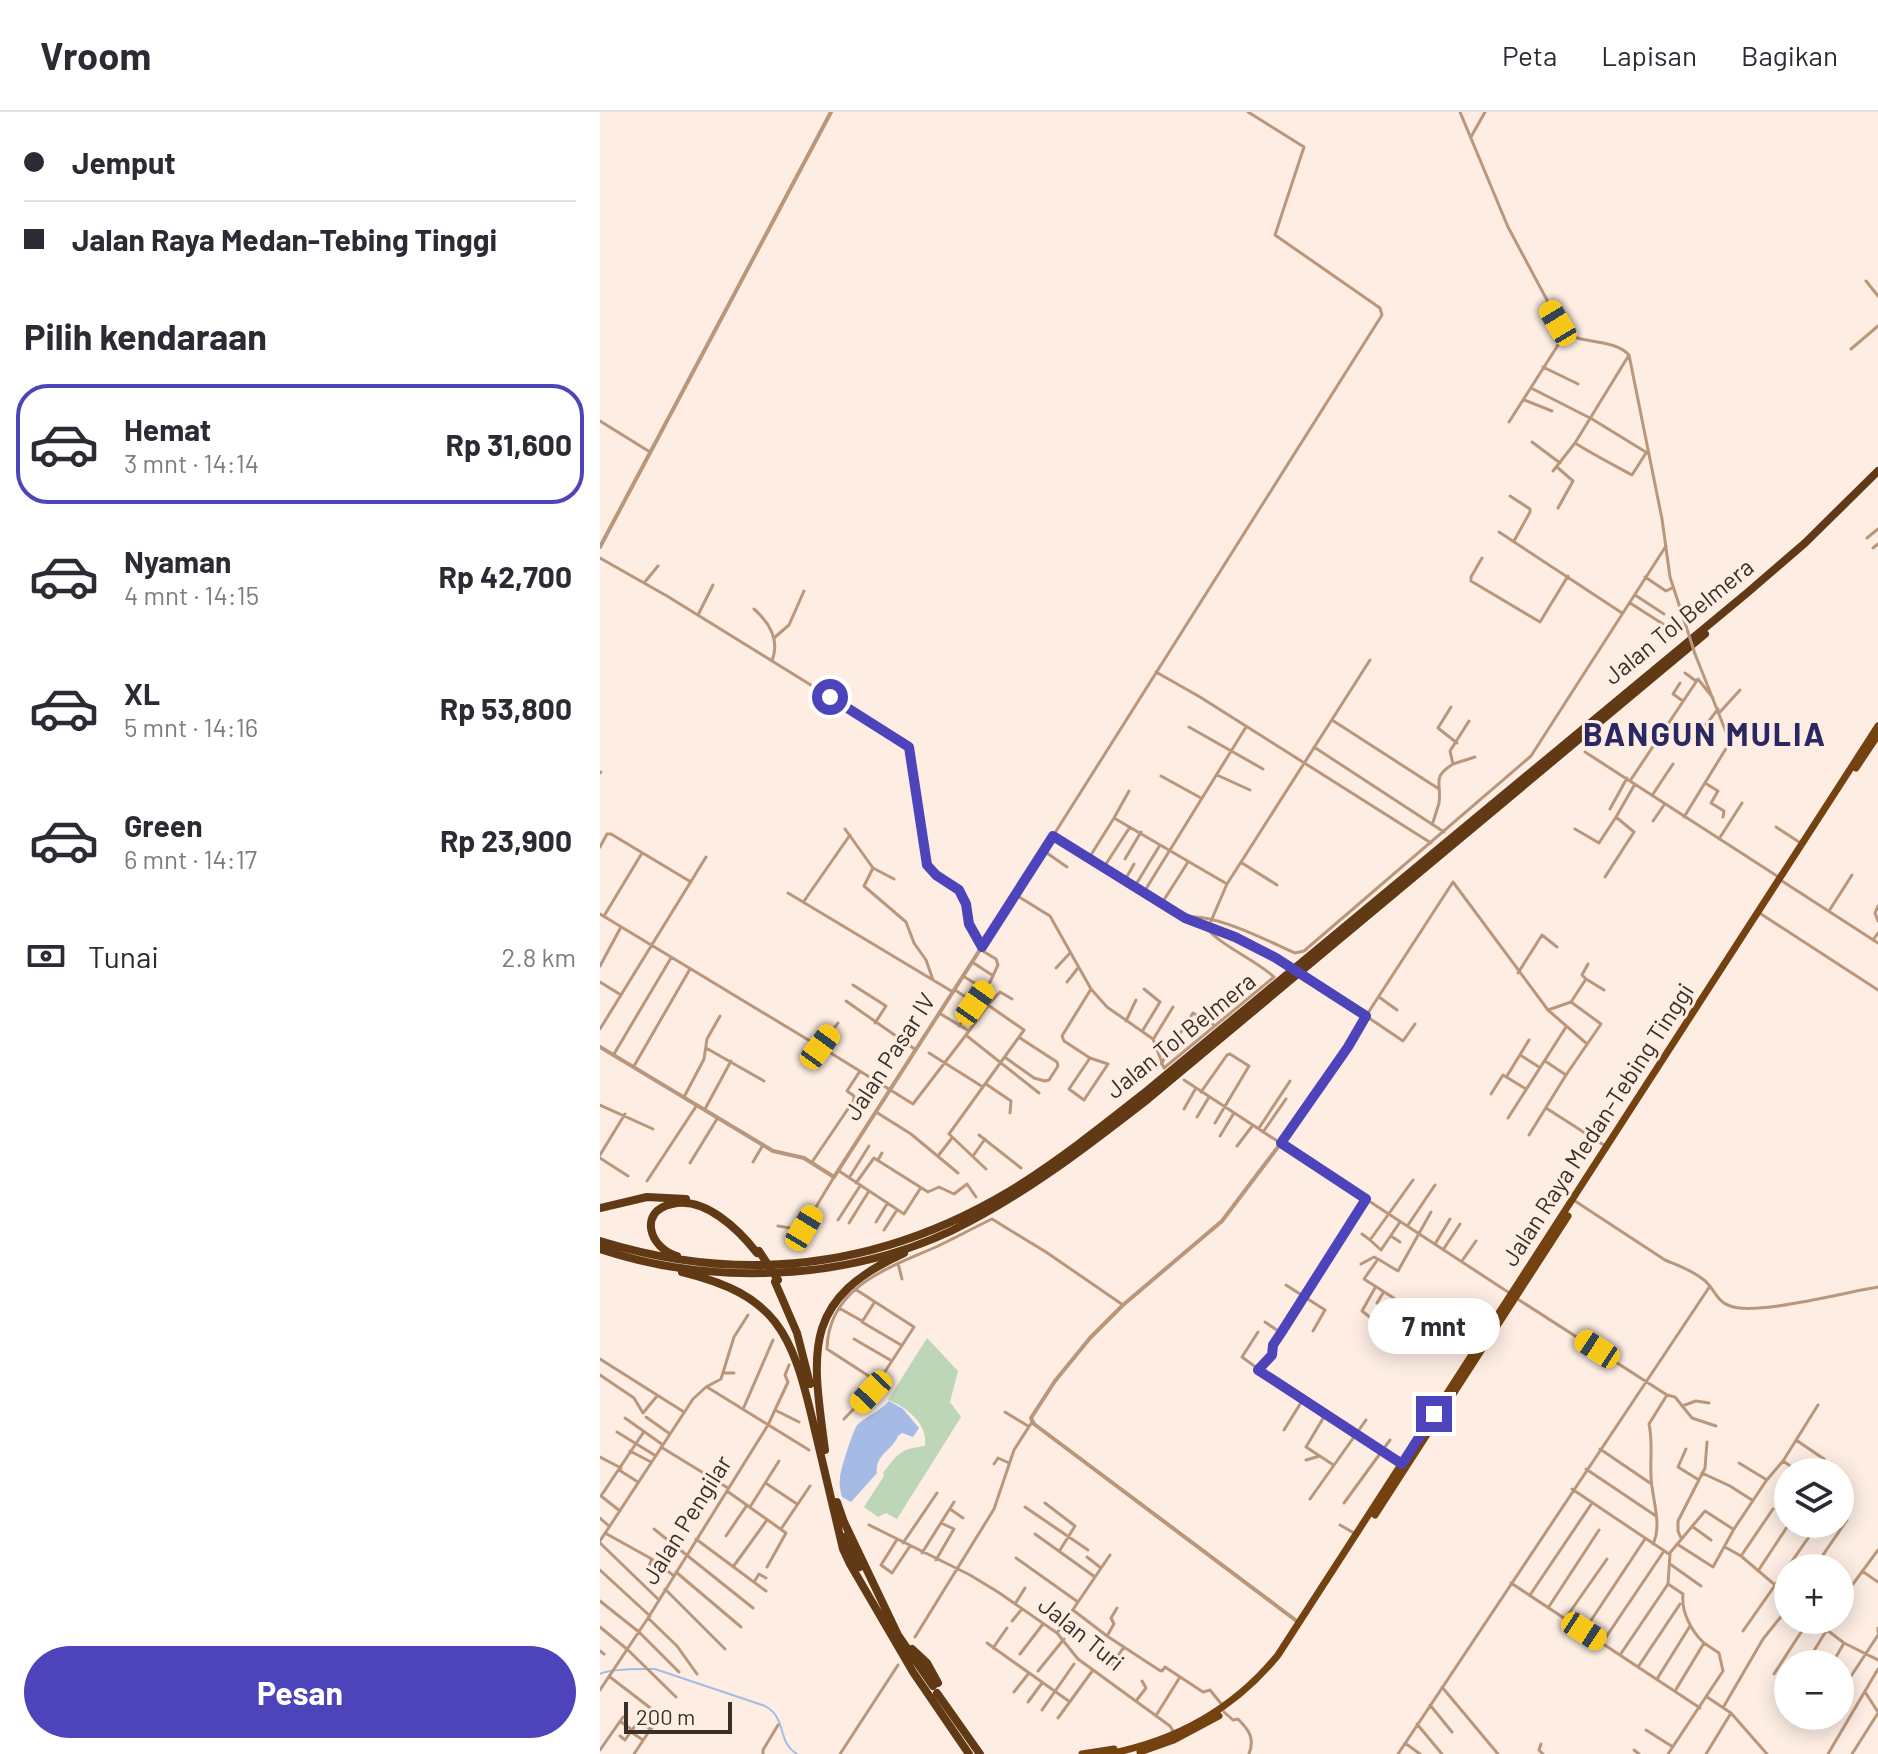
<!DOCTYPE html>
<html lang="id">
<meta charset="utf-8">
<style>
body{margin:0;font-family:Barlow,sans-serif;background:#f7f7f7;color:#2b2b33;height:100vh;display:flex;flex-direction:column;font-size:30px;white-space:nowrap}
*{box-sizing:border-box;margin:0}
p{font-size:26px;color:#7c7c81}
.icon{flex:none;width:44px;height:44px;fill:none;stroke:currentColor;stroke-width:2;stroke-linecap:round;stroke-linejoin:round}
.map{position:relative;flex:1;overflow:hidden}
.panel{display:flex;flex-direction:column;background:#fff;width:600px}
.panel>*{flex:none}
.top-card{display:grid;align-content:center;height:176px;padding:0 24px;background:#fff}
.controls{position:absolute;left:1174px;top:1346px;display:grid;gap:16px}
.controls a{display:grid;place-items:center;width:80px;height:80px;border-radius:50%;background:#fff;box-shadow:0 4px 20px #0003;font-size:40px}
.scale{position:absolute;left:24px;bottom:20px;width:108px;box-sizing:border-box;padding-left:8px;border:4px solid #392f29;border-top:0;font-size:22px;line-height:28px;white-space:nowrap;color:#392f29;-webkit-text-stroke:6px #fdede3;paint-order:stroke}
.end{position:absolute;width:36px;height:36px;margin:-18px;border:10px solid #4d44bb;background:#fff;box-shadow:0 0 0 4px #fff}
.from{border-radius:50%}
.bubble{position:absolute;height:56px;border-radius:28px;background:#fff;box-shadow:0 4px 20px #0003;font-size:26px;font-weight:700;line-height:56px;text-align:center}
.car{position:absolute;width:24px;height:48px;margin:-24px -12px;border-radius:10px;box-shadow:0 0 6px 2px #0007;background:linear-gradient(#f5c518 24%,#345 0 40%,#f5c518 0 76%,#345 0 86%,#f5c518 0)}
.top-card b{display:flex;align-items:center;gap:28px;height:76px;font-size:30px}
.top-card b+b{border-top:2px solid #e1e1e2}
.top-card i{width:20px;height:20px;background:#2b2b33}
ul{padding:0;list-style:none}
li{display:flex;align-items:center;gap:24px;height:120px;margin:0 16px 12px;padding:0 8px;border:4px solid transparent;border-radius:32px}
li div{flex:1}
li b{display:block;font-size:30px}
li em{font-style:normal;font-weight:700}
li.selected{border-color:#4d44bb}
li>.icon{width:72px;height:72px;stroke-width:1.5}
h2{padding:0 24px;font-size:36px;line-height:96px}
.pay{display:flex;align-items:center;gap:20px;height:88px;padding:0 24px;font-size:30px}
.pay p{margin-inline-start:auto}
.primary-button{display:flex;gap:16px;margin-top:auto;padding:16px 24px}
.primary-button a{flex:1;height:92px;border-radius:48px;background:#4d44bb;color:#fff;font-size:32px;font-weight:700;line-height:92px;text-align:center}
header{display:flex;align-items:center;gap:48px;box-sizing:border-box;height:112px;padding:0 40px;background:#fff;border-bottom:2px solid #e1e1e2}
header strong{font-size:38px}
nav{display:flex;gap:44px;margin-inline-start:auto;font-size:28px}
main{display:flex;flex:1;min-height:0}
.map>svg:first-child{display:block}
</style>
<header>
<strong>Vroom</strong>
<nav><a>Peta</a><a>Lapisan</a><a>Bagikan</a></nav>
</header>
<main>
<section class="panel">
<div class="top-card">
<b><i class="from"></i>Jemput</b>
<b><i></i>Jalan Raya Medan-Tebing Tinggi</b>
</div>
<h2>Pilih kendaraan</h2>
<ul>
<li class="selected"><svg class="icon" aria-label="car" viewBox="0 0 24 24"><path d="M5 17H2v-5l4-1 3-4h7l3 4 3 1v5h-3M9 17h6M6 11h13"/><circle cx="7" cy="17" r="2"/><circle cx="17" cy="17" r="2"/></svg><div><b>Hemat</b><p>3 mnt · 14:14</p></div><em>Rp 31,600</em></li>
<li><svg class="icon" aria-label="car" viewBox="0 0 24 24"><path d="M5 17H2v-5l4-1 3-4h7l3 4 3 1v5h-3M9 17h6M6 11h13"/><circle cx="7" cy="17" r="2"/><circle cx="17" cy="17" r="2"/></svg><div><b>Nyaman</b><p>4 mnt · 14:15</p></div><em>Rp 42,700</em></li>
<li><svg class="icon" aria-label="car" viewBox="0 0 24 24"><path d="M5 17H2v-5l4-1 3-4h7l3 4 3 1v5h-3M9 17h6M6 11h13"/><circle cx="7" cy="17" r="2"/><circle cx="17" cy="17" r="2"/></svg><div><b>XL</b><p>5 mnt · 14:16</p></div><em>Rp 53,800</em></li>
<li><svg class="icon" aria-label="car" viewBox="0 0 24 24"><path d="M5 17H2v-5l4-1 3-4h7l3 4 3 1v5h-3M9 17h6M6 11h13"/><circle cx="7" cy="17" r="2"/><circle cx="17" cy="17" r="2"/></svg><div><b>Green</b><p>6 mnt · 14:17</p></div><em>Rp 23,900</em></li>
</ul>
<div class="pay"><svg class="icon" aria-label="cash" viewBox="0 0 24 24"><path d="M3 7h18v10H3z"/><circle cx="12" cy="12" r="2"/></svg>Tunai<p>2.8 km</p></div>
<div class="primary-button"><a>Pesan</a></div>
</section>
<div class="map">
<svg width="1278" height="1642" viewBox="0 0 1278 1642">
<rect width="100%" height="100%" fill="#fdede3"/>
<!-- green -->
<path fill="#bcd6b7" d="M327 1226 358 1259 350 1290 361 1305 297 1407 286 1401 278 1405 264 1395 284 1364 283 1361C299 1340 301 1337 325 1334 328 1312 308 1296 288 1288Z"/>
<!-- water -->
<path fill="#a5bbe5" d="M289 1289 303 1297 319 1316 313 1325 302 1321 298 1324C292 1339 275 1342 277 1361L251 1390 242 1385C240 1378 239 1372 240 1365 241 1357 253 1317 258 1312 269 1303 280 1299 289 1289Z"/>
<g fill="none" stroke-linecap="round" stroke-linejoin="round">
<!-- stream -->
<path stroke="#a5bbe5" stroke-width="2" d="M0 1562C10 1556 42 1557 55 1557L165 1594C188 1607 176 1629 197 1642"/>
<!-- minor -->
<path stroke="#b9977c" stroke-width="3" d="M860 0 908 115 964 220C983 233 1013 226 1029 243L1062 407 1070 465 1086 514
M871 25 885 0
M1266 169 1278 184
M1251 237 1278 214
M943 255 978 272
M931 276 992 307 1049 342
M924 288 952 299
M0 309 50 340
M909 310 965 222
M932 330 960 351
M975 331 1029 243
M957 355 973 369 958 396
M953 359 975 331C994 343 1012 352 1032 363L1046 341
M910 384 930 397V400L914 429
M899 420 1022 501
M1267 426 1278 417
M1273 436 1278 432
M0 446 67 484 306 632 312 649 324 745 333 759 359 778 366 792 369 812 382 834
M882 446 871 465V469L940 510 968 464
M1045 465 1066 479 1072 476
M44 471 58 454
M1035 483 1064 502
M1030 491 1063 512
M154 497C170 511 180 528 172 549
M98 503 113 473
M174 526 189 513 204 479
M556 560 600 585 831 731
M1085 561 1096 569
M1080 571 1073 582 1083 589
M851 595 838 616 857 631
M1120 600 1140 578
M732 608 839 677
M589 615 663 657
M1099 622 1118 597
M714 635 844 720
M985 640 1177 764
M853 652 875 645
M0 661 1 660
M617 663 650 678
M561 664 601 686
M1030 669 1098 567 1113 586
M1105 671 1118 679 1111 691 1124 699 1123 705
M1053 682 1073 652
M1010 697 1027 666
M1084 705 1130 630 1095 542
M514 706 529 679
M1053 709 1064 693
M833 710C835 704 837 698 839 691 842 670 831 666 853 652L850 639 869 609
M1176 715 1199 730
M245 717 273 756 294 767
M975 717 999 731 1016 705
M453 724 782 203 780 196 675 123 704 35 648 0
M1119 727 1142 691
M0 735 7 722H11L91 770
M444 739 467 755
M489 746 514 706 627 772
M525 747 541 720
M642 751 677 773
M504 755 530 715
M273 756 264 774 306 810 314 831 326 848 333 868
M1005 765 1034 720 1016 705 1035 672
M525 768 534 752
M1182 769 1278 831
M535 774 560 733
M544 780 646 615
M188 781 353 880
M416 783 450 804 491 877 462 924 464 929 490 946 469 977 484 988 508 952 490 946
M204 789 250 723
M562 791 588 750
M1278 794 1275 801 1278 809
M1229 799 1252 763
M0 802 220 935 238 911
M1161 802 1278 878
M4 804 42 741
M585 806C611 799 670 830 695 841L704 839 931 644 1066 434
M611 809 627 772 770 548
M1273 828 1278 821
M372 850 392 863
M0 854 21 815
M456 856 470 841
M918 861 942 823 957 835
M363 864 384 877
M986 867 1004 878
M0 870 21 883
M467 870 478 856
M253 873 286 894 275 911
M491 877 507 895 553 927 564 956 674 865C656 848 619 833 606 815
M355 878 375 891
M779 885 797 898
M246 889 316 938
M971 890 986 867 982 863 988 852
M388 893 400 880 412 887
M948 898 971 890 1001 912 966 963
M339 901 369 919 388 893 424 918 349 1022 386 1057
M526 909 536 888
M815 912 803 929 766 904 853 770 948 898 987 932
M359 914 390 870 398 853 396 847 381 838
M0 917 106 745
M543 918 560 890 544 877
M367 924 439 981
M554 926 573 895
M221 935 313 992 369 919
M106 936 164 969
M329 941 383 975
M14 942 71 846
M920 943 939 955
M406 946 434 966 445 969 449 968 458 954 457 950 420 926
M561 952 593 901 614 913
M34 954 90 857
M907 964 929 928
M584 968 911 1182
M386 972 411 989 410 1001
M601 980 627 943 630 942 649 954 615 1011
M891 982 903 963 926 977
M84 985 104 947 107 927 120 904
M0 993 53 1017
M946 996 1007 1035
M105 997 131 949
M584 997 596 976
M276 1000 311 1022 358 1061
M597 1005 609 985
M908 1006 966 915
M659 1016 690 969
M663 1020 686 987
M379 1023 421 1056
M929 1023 966 963 945 949
M620 1024 634 1001
M637 1034 653 1013
M0 1043 25 1002
M338 1044 352 1026
M373 1044 385 1027
M0 1046 28 1064
M278 1048 282 1041
M153 1050 163 1033
M212 1050 254 988V984L247 979 260 959
M90 1051 117 1007
M239 1059 304 1102 320 1077
M249 1066 269 1034
M47 1069 97 993
M256 1071 274 1046 328 1080 339 1075 354 1082 367 1072 376 1085
M975 1089 1065 1148C1079 1154 1092 1158 1104 1168 1114 1176 1117 1190 1130 1194 1156 1204 1246 1180 1278 1175
M238 1108 260 1074
M276 1110 287 1092
M800 1110 781 1138 770 1128 813 1068
M249 1111 269 1079
M808 1113 835 1073
M178 1114 202 1118 234 1065
M284 1118 297 1098
M762 1122 770 1128
M791 1124 800 1130
M835 1132 850 1107
M843 1138 860 1112
M862 1149 876 1129
M298 1151 302 1167
M761 1152 774 1145 778 1147
M686 1173 725 1198 713 1219
M916 1186 1067 1283 1049 1312C1053 1330 1050 1345 1051 1363 1051 1385 1063 1411 1053 1432
M274 1191 262 1210 301 1233
M777 1191 783 1181
M803 1192 764 1167 778 1147 798 1159 831 1100
M239 1196 262 1209
M789 1198 794 1187
M771 1206 762 1199 775 1176
M665 1210 681 1221
M658 1220 642 1245 702 1289 802 1352
M254 1227 292 1249
M0 1247 84 1300
M658 1258 672 1243 673 1233 681 1221 766 1087
M123 1261H134
M0 1263 34 1286 43 1301 57 1284
M278 1270 227 1237C228 1175 288 1156 336 1135 355 1126 373 1116 392 1107L446 1140 523 1193
M107 1275 209 1338
M271 1280 278 1285
M1067 1283 1075 1285 1092 1306 1116 1314
M1082 1294 1096 1289 1109 1291
M144 1295 173 1228
M175 1298 199 1310
M405 1300 428 1314
M725 1303 706 1335 732 1352
M46 1305 70 1322
M25 1306 63 1333
M244 1307 275 1275 314 1215 255 1177
M684 1318 702 1289
M17 1320 56 1344
M1196 1328 1224 1347
M61 1335 128 1376
M1000 1337 1050 1371
M1086 1337 1078 1355 1099 1368
M30 1339 51 1350
M0 1345 21 1356
M706 1348 720 1344
M1183 1349 1199 1360
M1139 1351 1167 1368
M394 1352 398 1346 409 1351
M986 1357 1056 1404
M19 1358 38 1370
M1102 1361 1130 1374 1152 1388
M167 1372 197 1392
M972 1377 1069 1442 1105 1399 1133 1417
M127 1379 186 1421 167 1455
M710 1387 766 1308
M1240 1387 1246 1391
M445 1391 475 1414 460 1438
M744 1391 790 1328
M150 1395 179 1349
M425 1395 488 1438
M350 1397 363 1406
M20 1399 1 1384 43 1321
M0 1406 9 1414
M269 1413 370 1463 398 1480 457 1521 478 1547 570 1614 573 1619
M740 1413 754 1421
M1093 1415 1111 1428
M54 1417 153 1496
M181 1417 210 1374
M5 1421 50 1446 73 1463
M435 1422 495 1465
M126 1424 147 1393
M1081 1426 1078 1419V1409L1105 1356 1107 1330
M96 1427 166 1479
M0 1429 93 1287 106 1275 121 1267 134 1225 148 1203
M296 1429 281 1453 292 1461 310 1434
M0 1431 59 1488
M303 1431 337 1381
M1077 1432 1113 1455 1134 1417 1166 1369 1183 1349 1218 1293
M1125 1435 1141 1444 1188 1484
M322 1441 354 1390
M1141 1444 1173 1397
M487 1445 501 1456
M416 1446 478 1490
M336 1448 354 1417 341 1411
M1070 1452 1101 1474
M133 1455 167 1408
M1214 1456 1247 1408
M0 1458 50 1504
M47 1458 52 1447
M1158 1459 1189 1412
M1262 1459 1278 1470
M76 1460 141 1515
M154 1470 159 1462 166 1466
M911 1471 1100 1596
M1068 1472 1083 1482C1081 1499 1091 1519 1104 1531L1075 1579
M65 1477 125 1537
M930 1483 992 1391
M0 1489 39 1520 79 1560
M415 1492 425 1476
M948 1496 999 1418
M1240 1496 1242 1487 1278 1438
M473 1498 507 1524 559 1558 562 1559 565 1555 603 1580 610 1578 623 1594
M48 1506 77 1534 97 1562
M965 1507 1007 1447
M1214 1508 1244 1531 1278 1548
M412 1509 422 1497
M0 1515 28 1538 76 1585
M1223 1516 1230 1508
M1278 1516V1520
M984 1519 1045 1427
M1143 1519 1218 1412
M457 1521 510 1443
M507 1524 514 1512 511 1506 517 1496
M315 1525 394 1397 414 1338 432 1310
M387 1531 470 1590
M1002 1531 1064 1439
M393 1536 407 1516
M0 1539 4 1542
M420 1542 443 1512
M1020 1543 1068 1472 1070 1442
M512 1552 524 1535
M1206 1552 1226 1519
M1232 1552 1244 1531
M1038 1555 1080 1492
M438 1559 464 1527
M1174 1562 1209 1508
M10 1565 53 1598 58 1608 50 1618
M1057 1567 1090 1514
M842 1575 898 1642
M0 1578 48 1506 168 1313 188 1270 185 1263 189 1253
M414 1580 429 1561
M1265 1580 1278 1600
M1240 1581 1278 1523
M1107 1585 1131 1601 1167 1642
M536 1589 546 1576 542 1569
M428 1590 442 1571
M830 1593 852 1620
M1124 1594 1163 1527 1188 1496
M442 1598 474 1552
M624 1600 633 1608 638 1607C649 1618 655 1626 649 1642
M557 1602 580 1565
M458 1606 493 1558
M20 1609 32 1618 39 1609 43 1608
M817 1612 842 1642
M1219 1614 1225 1604
M1046 1618 1073 1635
M31 1620 43 1628
M20 1624 25 1628 32 1618
M805 1631 820 1642
M941 1632 939 1638 943 1642
M0 1638 23 1605
M1034 1638 1039 1642
M34 1642 50 1618 43 1608 53 1598
M163 1642V1638L178 1613
M240 1642 298 1553
M798 1642 1110 1174
M1068 1642 1123 1559 1119 1541 1104 1531
M1106 1642 1131 1601
M1228 1642 1278 1557
M1252 1642 1278 1601"/>
<!-- tertiary -->
<path stroke="#b9977c" stroke-width="4" d="M0 435 231 0
M0 935 173 1039 204 1046 234 1065 453 724 585 806 655 834 681 849
M698 1510 434 1312 431 1306 455 1269 490 1226 523 1193 622 1109 681 1031 758 919 766 904 712 868"/>
<!-- trunk -->
<path stroke="#734210" stroke-width="7" d="M1256 656 1278 623
M775 1403 968 1104
M540 1640 574 1628 619 1604
M482 1642 514 1637
M508 1642C576 1629 634 1597 678 1543L1278 614"/>
<!-- motorway -->
<path stroke="#613a15" stroke-width="8" d="M0 1096 47 1085 86 1087
M0 1129C143 1173 281 1156 410 1079 457 1050 500 1016 543 982L1147 481 1205 431 1278 359
M0 1137C111 1174 244 1169 351 1119 423 1084 485 1036 548 987L1105 522
M77 1144C49 1136 38 1099 72 1092 105 1084 139 1118 157 1141
M82 1160C177 1183 192 1221 213 1310 223 1352 233 1395 243 1437L250 1452 313 1560 369 1642
M175 1170 197 1221 210 1272
M225 1338C212 1239 201 1188 304 1141
M237 1390 244 1410 298 1523 333 1574
M244 1425 260 1455
M312 1537 327 1551 338 1571
M337 1581 380 1642"/>
<!-- minor-bridge -->
<path stroke="#b9977c" stroke-width="3" d="M1086 514 1095 542"/>
<!-- tertiary-bridge -->
<path stroke="#b9977c" stroke-width="4" d="M681 849 712 868"/>
<!-- motorway-bridge -->
<path stroke="#613a15" stroke-width="8" d="M159 1139 178 1168"/>
</g>
<g fill="none" stroke-linecap="round" stroke-linejoin="round">
<!-- route -->
<path stroke="#4d44bb" stroke-width="10" d="M230 585 309 635 327 753 336 763 359 778 366 792 369 812 382 835 453 724 585 806 635 825 676 846 766 904 748 935 681 1031 766 1087 681 1221 673 1233 672 1243 658 1258 802 1352 834 1302"/>
</g>
<g text-anchor="middle" stroke-width="6" stroke-linejoin="round" paint-order="stroke">
<!-- street labels -->
<g font-size="24" fill="#392f29" stroke="#fdede3">
<text transform="translate(1079 510) rotate(-39)" y="8">Jalan Tol Belmera</text>
<text transform="translate(581 924) rotate(-39)" y="8">Jalan Tol Belmera</text>
<text transform="translate(290 945) rotate(-57)" y="8">Jalan Pasar IV</text>
<text transform="translate(998 1013) rotate(-57)" y="8">Jalan Raya Medan-Tebing Tinggi</text>
<text transform="translate(87 1408) rotate(-58)" y="8">Jalan Pengilar</text>
<text transform="translate(481 1522) rotate(39)" y="8">Jalan Turi</text>
</g>
<!-- district labels -->
<g font-size="32" font-weight="bold" letter-spacing="2" fill="#2a2862" stroke="#fdede3">
<text x="1105" y="634">BANGUN MULIA</text>
</g>
</g>
</svg>
<div class="controls">
<a><svg class="icon" aria-label="layers" viewBox="0 0 24 24"><path d="M12 4l9 5-9 5-9-5zM3 14l9 5 9-5"/></svg></a>
<a>+</a>
<a>−</a>
</div>
<div class="scale">200 m</div>
<i class="end from" style="left:230px;top:585px"></i>
<i class="end" style="left:834px;top:1302px"></i>
<div class="bubble" style="left:768px;top:1186px;width:132px">7 mnt</div>
<i class="car" style="left:958px;top:211px;rotate:329deg"></i>
<i class="car" style="left:375px;top:891px;rotate:35deg"></i>
<i class="car" style="left:220px;top:935px;rotate:36deg"></i>
<i class="car" style="left:204px;top:1116px;rotate:31deg"></i>
<i class="car" style="left:997px;top:1237px;rotate:303deg"></i>
<i class="car" style="left:271px;top:1280px;rotate:223deg"></i>
<i class="car" style="left:984px;top:1519px;rotate:123deg"></i>
</div>
</main>
